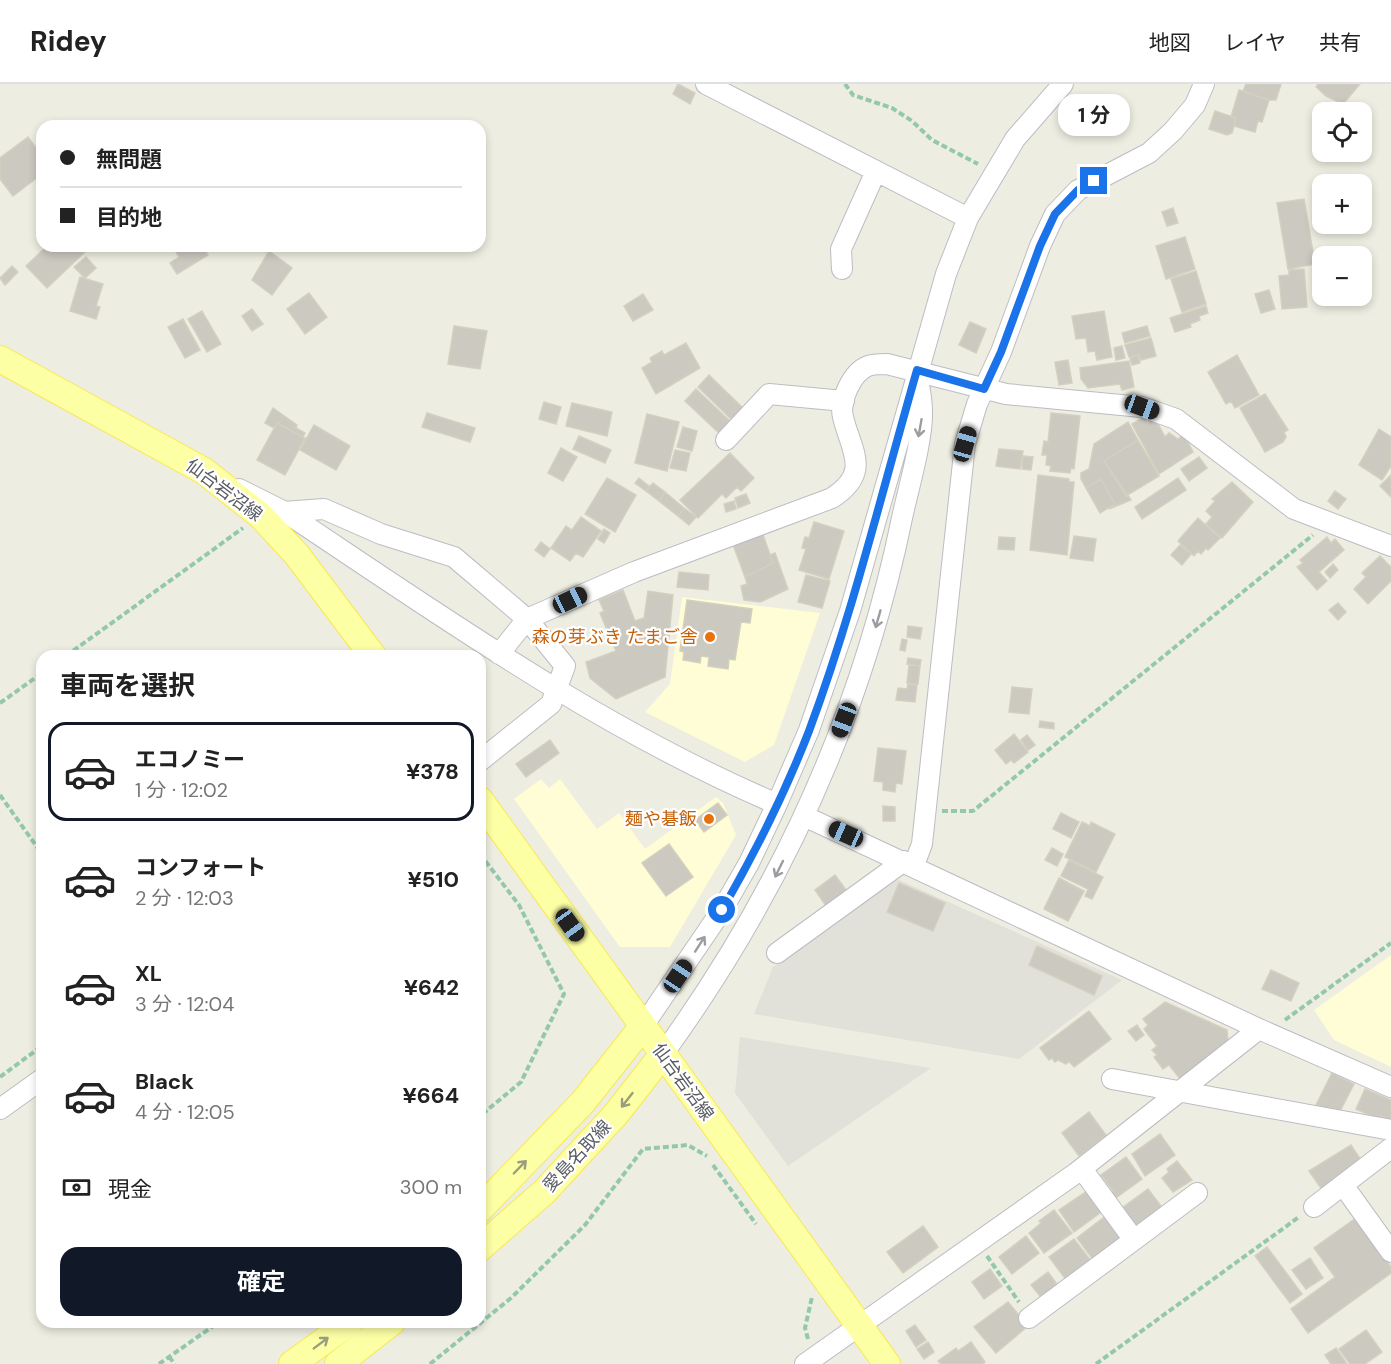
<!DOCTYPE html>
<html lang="ja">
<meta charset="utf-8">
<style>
body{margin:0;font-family:"DM Sans","Noto Sans JP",sans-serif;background:#f6f6f6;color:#222;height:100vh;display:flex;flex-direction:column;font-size:22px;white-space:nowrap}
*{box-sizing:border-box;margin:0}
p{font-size:20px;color:#767676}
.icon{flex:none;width:33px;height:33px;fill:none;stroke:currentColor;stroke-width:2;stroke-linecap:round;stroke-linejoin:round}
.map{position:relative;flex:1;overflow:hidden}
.sheet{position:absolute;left:36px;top:566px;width:450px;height:678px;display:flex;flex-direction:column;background:#fff;border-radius:18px;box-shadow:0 3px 9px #0003}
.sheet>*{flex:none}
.banner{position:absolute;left:36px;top:36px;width:450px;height:132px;border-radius:18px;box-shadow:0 3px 9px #0003;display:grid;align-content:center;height:132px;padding:0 24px;background:#fff}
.tools{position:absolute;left:1312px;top:18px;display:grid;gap:12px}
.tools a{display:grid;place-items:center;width:60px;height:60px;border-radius:12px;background:#fff;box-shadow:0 3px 9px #0003;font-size:30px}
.end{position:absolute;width:27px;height:27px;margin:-14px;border:8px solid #1a73e8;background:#fff;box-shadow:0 0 0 3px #fff}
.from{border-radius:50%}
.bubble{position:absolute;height:42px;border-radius:18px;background:#fff;box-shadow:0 3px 9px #0003;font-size:20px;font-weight:700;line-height:42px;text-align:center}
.car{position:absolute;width:18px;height:36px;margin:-18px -9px;border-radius:8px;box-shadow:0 0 4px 2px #0007;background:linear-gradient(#222 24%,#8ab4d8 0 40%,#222 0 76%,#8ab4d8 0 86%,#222 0)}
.banner b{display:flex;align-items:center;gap:21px;height:57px;font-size:22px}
.banner b+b{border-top:2px solid #e0e0e0}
.banner i{width:15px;height:15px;background:#222}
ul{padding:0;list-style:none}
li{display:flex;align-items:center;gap:18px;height:99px;margin:0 12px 9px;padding:0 12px;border:3px solid transparent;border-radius:18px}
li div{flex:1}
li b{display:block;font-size:22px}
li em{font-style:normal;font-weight:700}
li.selected{border-color:#111827}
li>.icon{width:54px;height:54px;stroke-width:1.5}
h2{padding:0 24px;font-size:27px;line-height:72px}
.pay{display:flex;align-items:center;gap:15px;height:66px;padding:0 24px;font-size:22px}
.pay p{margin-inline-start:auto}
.button{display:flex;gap:12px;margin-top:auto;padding:12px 24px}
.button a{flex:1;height:69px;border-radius:18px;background:#111827;color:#fff;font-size:24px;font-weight:700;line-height:69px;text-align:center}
header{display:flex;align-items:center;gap:36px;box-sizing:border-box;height:84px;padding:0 30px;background:#fff;border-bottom:2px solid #e0e0e0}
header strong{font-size:28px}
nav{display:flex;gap:33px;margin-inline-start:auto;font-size:21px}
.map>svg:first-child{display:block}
</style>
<header>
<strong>Ridey</strong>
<nav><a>地図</a><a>レイヤ</a><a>共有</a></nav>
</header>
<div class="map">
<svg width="1391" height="1280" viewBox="0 0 1391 1280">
<rect width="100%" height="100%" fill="#eeede1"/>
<!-- commercial -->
<path fill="#fffdd5" d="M682 513 820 529 774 661 745 678 645 628 670 600Z
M541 695 549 704 560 695 597 745 619 729 645 765 716 713 723 719 736 751 670 863H620L514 715Z
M1391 871V983L1334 956 1314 926Z"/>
<!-- industrial -->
<path fill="#e1e0d9" d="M897 795 1122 896 1019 975 754 930 773 883Z
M740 953 931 984 788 1082 735 1009Z"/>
<!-- building -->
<path fill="#cbc9c0" stroke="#d3d0bf" stroke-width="1.5" d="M678 0 695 9 690 20 673 10Z
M1246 0H1281L1276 16H1269L1243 7Z
M1318 0H1360L1343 20 1326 12 1316 3Z
M1239 6 1269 16 1262 38 1258 37 1255 48 1234 42 1236 34 1231 33Z
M1215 27 1236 34 1232 49 1227 51 1209 45Z
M28 53 42 72V80L37 84 42 90 13 112 0 95V74Z
M1304 115 1315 180 1288 185 1277 119Z
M1173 124 1178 139 1167 142 1162 128Z
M1185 153 1195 185 1166 195 1156 162Z
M47 162H83L87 166 47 204 26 182Z
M182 162H202L208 171 177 190 170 179 179 173 175 166Z
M269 167 292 184 272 211 252 196Z
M86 173 96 184 85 194 74 183Z
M12 182 18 188 5 201 0 194Z
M1304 185 1307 223 1282 225 1279 192 1289 191V186Z
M1196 187 1206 220 1182 228 1171 195Z
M80 193 103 200 96 222 100 223 96 235 70 227Z
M1269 206 1275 225 1261 229 1255 210Z
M309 209 327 233 305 250 287 225Z
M643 210 653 226 633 237 624 222Z
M1206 222 1208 229 1199 232 1200 236 1190 240 1191 243 1175 248 1170 234Z
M252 225 263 240 252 247 242 232Z
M202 227 221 260 207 268 188 235Z
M1104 227 1112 273 1097 276 1095 267 1088 268 1086 254 1076 255 1072 232Z
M183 235 200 266 185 274 168 243Z
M970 238 986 245 976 269 959 261Z
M454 242 487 247 480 285 448 280Z
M1147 242 1150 252 1125 259 1122 249Z
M1151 254 1156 272 1141 276 1139 271 1129 273 1125 261Z
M686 259 700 284 656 310 642 284 652 278 650 274 662 267 664 271Z
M1122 262 1125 274 1116 276 1114 264Z
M1138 271 1140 279 1132 281 1130 274Z
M1237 271 1259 311 1235 324 1231 317 1226 320 1208 288Z
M1068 276 1072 299 1059 301 1055 278Z
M1129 277 1134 303 1122 306 1120 300 1088 304 1081 295 1080 284Z
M709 291 745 326 734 338 698 303Z
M696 305 732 339 721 351 685 317Z
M1265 310 1288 346 1284 348 1286 353 1283 358 1265 368 1240 324Z
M544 318 561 323 556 340 539 335Z
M572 319 612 328 607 352 566 342Z
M273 324 297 341 296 344 305 349 303 353 277 339 274 344 265 339Z
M427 329 475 344 470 358 422 343Z
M1051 329 1080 332 1074 385 1071 384 1070 389 1050 387 1051 382 1046 381 1047 371H1042L1044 357 1048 358Z
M647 330 679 338 667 387 635 379Z
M1144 333 1147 339 1155 334 1165 353 1169 349 1178 355 1182 352 1186 354 1193 368 1159 390 1132 340Z
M1128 338 1138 356 1104 377 1131 416 1109 425 1115 420 1101 395 1086 404 1081 395V389L1089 385 1094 360Z
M277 339 305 354 285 391 257 376Z
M314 341 350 362 336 386 300 366Z
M683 343 697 347 692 367 677 363Z
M1379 345 1391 353V382L1382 396 1359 381Z
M579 352 611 366 605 379 573 365Z
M1138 356 1159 392 1126 412 1104 377Z
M561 364 577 373 563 397 548 389Z
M999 365 1023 367 1020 385 996 382Z
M675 366 690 369 686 387 670 384Z
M730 369 754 394 741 407 737 403 726 414 722 410 698 434 680 416Z
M1023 372 1033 373 1031 386 1022 385Z
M1199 373 1207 384 1189 397 1181 385Z
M1038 391 1069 395V398H1074L1067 471 1030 466Z
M1391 391V413L1380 402Z
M607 394 636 411 615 448 585 430Z
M639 394 650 403 646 407 635 399Z
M1178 394 1186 406 1142 435 1135 423Z
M1101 395 1115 420 1100 429 1086 404Z
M1232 398 1253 418 1222 454 1206 440 1212 433 1206 427 1215 417 1212 415Z
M653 399 665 408 659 417 646 407Z
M1335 407 1346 415 1338 425 1328 417Z
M665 408 684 424 678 432 659 417Z
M746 410 750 419 738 424 735 414Z
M734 417 736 425 726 428 724 420Z
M684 424 696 433 689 441 678 432Z
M581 433 601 447 583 473 576 469 570 477 551 464 566 442 572 446Z
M1198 434 1220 454 1208 466 1206 464 1201 470 1198 467 1194 472 1178 457Z
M814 438 844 447 829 495 799 486 806 465 802 464 805 453 809 454Z
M604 445 610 449 604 459 598 455Z
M762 448 773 479 745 493 732 458Z
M1074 452 1096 455 1093 477 1070 474Z
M999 453 1015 454 1014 466 998 465Z
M1327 453 1331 459 1335 455 1344 466 1319 488 1327 497 1317 506 1297 483 1303 479 1300 476Z
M541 458 550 465 544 473 535 466Z
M1180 461 1191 470 1182 481 1171 471Z
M775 469 788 505 760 518 744 516 741 502 747 500 745 493 773 479 770 471Z
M1380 472 1391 483V497L1368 520 1354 505 1366 493 1362 489Z
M1333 480 1338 486 1330 494 1325 488Z
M679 488 709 491 708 506 677 503Z
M806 491 830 497 822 524 798 518Z
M623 506 635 537 644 534 648 507 673 511 665 593 616 615 590 594 586 578 616 567 600 529 604 527 599 516Z
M687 516 752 525 750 539 741 538 735 576 729 575 728 585 708 582 709 573 701 572 700 579 683 576 684 568 680 567Z
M1338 519 1346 528 1338 536 1329 526Z
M908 542 922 544 920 555 907 553Z
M902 555 907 556 905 567 900 566Z
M908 574 921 576 920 582 907 580Z
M909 581 920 582 918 600 907 599Z
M908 600 917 601 915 618 896 616 898 604 907 605Z
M1012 603 1032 605 1029 630 1009 628Z
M1040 637 1054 639V645L1039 643Z
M1014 650 1028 668 1014 679 1011 676 1006 680 995 666Z
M1027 651 1035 661 1028 666 1021 656Z
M550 656 559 669 526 693 516 680Z
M878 664 906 667 902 700 896 699 895 708 883 706V698L874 697Z
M718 719 727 731 704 748 695 736Z
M883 722 895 723V737H883Z
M1061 729 1079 738 1071 754 1053 745Z
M1082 738 1090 742 1091 738 1115 750 1096 788 1065 773Z
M669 760 693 793 666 812 642 779Z
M1052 764 1063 770 1057 782 1045 776Z
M1069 776 1103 793 1092 815 1085 812 1088 805 1061 792Z
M835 791 849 810 828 825 815 806Z
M1059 794 1084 807 1068 837 1044 825Z
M899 799 945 819 933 847 887 828Z
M1037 862 1102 892 1094 911 1029 881Z
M1271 886 1299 899 1291 917 1262 905Z
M1165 918 1227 946 1228 958 1181 996 1169 981 1163 985 1154 973 1157 971 1152 966 1157 962 1144 945 1148 941 1143 935Z
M1089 927 1111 955 1074 983 1069 977 1066 980 1058 976 1055 978 1052 974 1049 976 1040 964Z
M1137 941 1144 951 1136 957 1128 947Z
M1332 989 1354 1000 1339 1029 1316 1021Z
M1365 1005 1391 1016V1037L1381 1032 1379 1035 1356 1025Z
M1089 1028 1106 1051 1079 1072 1062 1049Z
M1160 1050 1175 1071 1145 1092 1132 1070Z
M1351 1061 1363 1079 1323 1107 1309 1087Z
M1126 1073 1142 1095 1113 1116 1109 1110 1113 1107 1101 1091Z
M1177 1077 1192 1096 1173 1108 1162 1094 1169 1088 1167 1085Z
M1090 1105 1104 1126 1074 1148 1059 1126Z
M1148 1105 1164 1126 1138 1145 1122 1124Z
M1054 1126 1072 1149 1044 1169 1029 1149 1041 1139 1039 1137Z
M1107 1131 1123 1152 1119 1155 1121 1157 1094 1177 1077 1154Z
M1356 1134 1391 1183V1189L1308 1249 1291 1225 1335 1193 1314 1164Z
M923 1142 938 1163 903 1189 887 1168Z
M1026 1152 1039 1169 1012 1190 999 1173Z
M1074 1155 1092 1178 1067 1197 1049 1173Z
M1267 1163 1302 1210 1290 1219 1255 1172Z
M1310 1174 1323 1194 1306 1205 1292 1186Z
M990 1185 1002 1202 984 1215 972 1198Z
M1048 1188 1059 1203 1043 1216 1031 1201Z
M1008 1218 1028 1242 996 1269 974 1243Z
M915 1241 926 1256 916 1263 906 1247Z
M1366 1246 1382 1268 1365 1280H1350L1339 1265Z
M928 1258 934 1268 924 1275 917 1265Z
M971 1258 985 1278 982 1280H941L938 1277 956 1264 958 1267Z
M1336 1264 1347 1280H1331L1325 1271Z"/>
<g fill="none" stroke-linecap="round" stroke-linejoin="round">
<defs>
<path id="minor" d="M706 0 968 134
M842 185 841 165 876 87
M726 356 769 310 844 317
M239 405 285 428C444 534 601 645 777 720
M283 428 324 425 381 450 454 473 527 535 565 582 551 620 480 677
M499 570 527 535 634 488 832 414C872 388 851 367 843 333 839 317 852 288 868 282 873 280 881 280 887 280L1006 310 1142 323 1176 335 1294 425 1391 462
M804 732 1259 945 1391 1003
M914 781 922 760 965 360 977 320 1001 268 1040 162 1055 130 1078 106 1149 69 1173 47 1195 21 1204 0
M777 869 904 777
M643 942 722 826 749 779 777 720 809 646 850 527 946 190 968 134 1015 55 1063 0
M663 970C780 809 862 629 902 434 908 406 923 355 922 327 922 317 920 306 918 296
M1112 995 1391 1046
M0 1025 42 995
M1082 1085 1134 1156 1197 1109
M1343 1101 1391 1168
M1314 1123 1391 1064
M1029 1234 1134 1156
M805 1280 1076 1089 1259 945"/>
<path id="major" d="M0 275 204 387 261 432 297 471 373 572
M480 716 887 1280
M480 1125 583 1018 643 942
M480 1164 544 1108 616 1030 663 970
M292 1280 350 1238
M338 1280 392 1238"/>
</defs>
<!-- minor casing -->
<use href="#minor" stroke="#bcbdc4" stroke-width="22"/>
<!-- major casing -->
<use href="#major" stroke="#f9e94f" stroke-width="28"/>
<!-- path -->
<path stroke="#94c8ad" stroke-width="4" stroke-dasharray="6 3" stroke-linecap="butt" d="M845 0 853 11 892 24 912 37 932 56 978 80
M66 572 243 444
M0 619 42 589
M0 711 42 770
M942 727H973L1313 451
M480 770 519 821 564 910 521 998 480 1032
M1285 936 1391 859
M0 993 42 962
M713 1081 756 1140
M987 1172 1019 1218
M808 1255 805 1244 812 1213
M169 1273 175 1280
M159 1280 219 1238
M430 1280 511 1214 585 1141 643 1065 688 1061 707 1072
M1096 1280 1299 1133"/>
<!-- minor -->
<use href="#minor" stroke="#fff" stroke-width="20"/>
<!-- major -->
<use href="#major" stroke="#fdffa5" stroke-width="26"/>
</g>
<!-- one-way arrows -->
<defs><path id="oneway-shaft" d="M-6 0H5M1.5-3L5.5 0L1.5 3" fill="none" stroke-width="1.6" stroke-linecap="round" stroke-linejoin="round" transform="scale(1.5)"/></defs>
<g stroke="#9c9da1">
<use href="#oneway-shaft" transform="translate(920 344) rotate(100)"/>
<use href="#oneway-shaft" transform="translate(878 535) rotate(106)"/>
<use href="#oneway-shaft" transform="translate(779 785) rotate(116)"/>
<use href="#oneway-shaft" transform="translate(700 860) rotate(-57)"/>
</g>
<g stroke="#9b9d7d">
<use href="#oneway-shaft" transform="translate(627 1016) rotate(128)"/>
<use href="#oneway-shaft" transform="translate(520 1083) rotate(-46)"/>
<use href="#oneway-shaft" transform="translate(321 1259) rotate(-37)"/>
</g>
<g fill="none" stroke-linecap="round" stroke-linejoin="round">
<!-- route -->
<path stroke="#1a73e8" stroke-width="8" d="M722 826C755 769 785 709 809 647 853 529 882 407 917 286L984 305 1001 268 1040 162 1055 130 1078 106 1094 97"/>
</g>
<!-- markers -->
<g fill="#e8710a" stroke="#fff" stroke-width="2">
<circle cx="710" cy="553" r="6"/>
<circle cx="709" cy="735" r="6"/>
</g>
<g text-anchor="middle" stroke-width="4.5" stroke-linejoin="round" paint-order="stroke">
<!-- street labels -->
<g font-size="18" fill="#5a5c63" stroke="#fff">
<text transform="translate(224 406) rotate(37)" y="6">仙台岩沼線</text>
<text transform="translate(683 998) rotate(54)" y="6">仙台岩沼線</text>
<text transform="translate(577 1072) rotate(-47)" y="6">愛島名取線</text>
</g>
<!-- food labels -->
<g font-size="18" fill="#c56008" stroke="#fff" text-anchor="end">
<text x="698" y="559">森の芽ぶき たまご舎</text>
<text x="697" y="741">麺や碁飯</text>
</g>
</g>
</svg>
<div class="tools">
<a><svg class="icon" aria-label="locate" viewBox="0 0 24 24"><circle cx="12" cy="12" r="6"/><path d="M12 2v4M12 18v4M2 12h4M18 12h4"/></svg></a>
<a>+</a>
<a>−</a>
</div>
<i class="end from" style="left:722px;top:826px"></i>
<i class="end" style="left:1094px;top:97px"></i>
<div class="bubble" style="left:1058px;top:10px;width:72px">1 分</div>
<i class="car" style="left:1142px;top:323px;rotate:110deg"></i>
<i class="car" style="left:965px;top:360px;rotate:16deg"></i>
<i class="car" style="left:570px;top:516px;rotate:65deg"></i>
<i class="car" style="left:844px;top:636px;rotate:201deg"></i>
<i class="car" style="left:846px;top:750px;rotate:294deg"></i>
<i class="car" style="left:570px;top:841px;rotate:144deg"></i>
<i class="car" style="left:678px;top:892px;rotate:34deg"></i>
<div class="banner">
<b><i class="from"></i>無問題</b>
<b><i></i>目的地</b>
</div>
<section class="sheet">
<h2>車両を選択</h2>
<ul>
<li class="selected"><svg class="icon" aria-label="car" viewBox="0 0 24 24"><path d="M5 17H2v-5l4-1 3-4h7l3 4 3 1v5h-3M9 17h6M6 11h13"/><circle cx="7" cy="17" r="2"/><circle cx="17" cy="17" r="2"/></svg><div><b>エコノミー</b><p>1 分 · 12:02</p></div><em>¥378</em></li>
<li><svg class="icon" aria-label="car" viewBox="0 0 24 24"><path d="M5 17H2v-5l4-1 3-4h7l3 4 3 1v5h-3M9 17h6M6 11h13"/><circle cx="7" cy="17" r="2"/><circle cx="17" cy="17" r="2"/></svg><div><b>コンフォート</b><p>2 分 · 12:03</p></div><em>¥510</em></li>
<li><svg class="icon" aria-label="car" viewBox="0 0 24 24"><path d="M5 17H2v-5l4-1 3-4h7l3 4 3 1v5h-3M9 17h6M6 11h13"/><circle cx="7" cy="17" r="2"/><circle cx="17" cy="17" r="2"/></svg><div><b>XL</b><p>3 分 · 12:04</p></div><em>¥642</em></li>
<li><svg class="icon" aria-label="car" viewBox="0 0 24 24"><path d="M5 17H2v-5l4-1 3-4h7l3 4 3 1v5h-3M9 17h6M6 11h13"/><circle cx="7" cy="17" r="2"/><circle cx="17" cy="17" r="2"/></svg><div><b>Black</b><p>4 分 · 12:05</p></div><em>¥664</em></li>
</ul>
<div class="pay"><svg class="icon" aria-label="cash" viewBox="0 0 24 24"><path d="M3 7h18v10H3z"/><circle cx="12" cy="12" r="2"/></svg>現金<p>300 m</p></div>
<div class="button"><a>確定</a></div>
</section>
</div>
